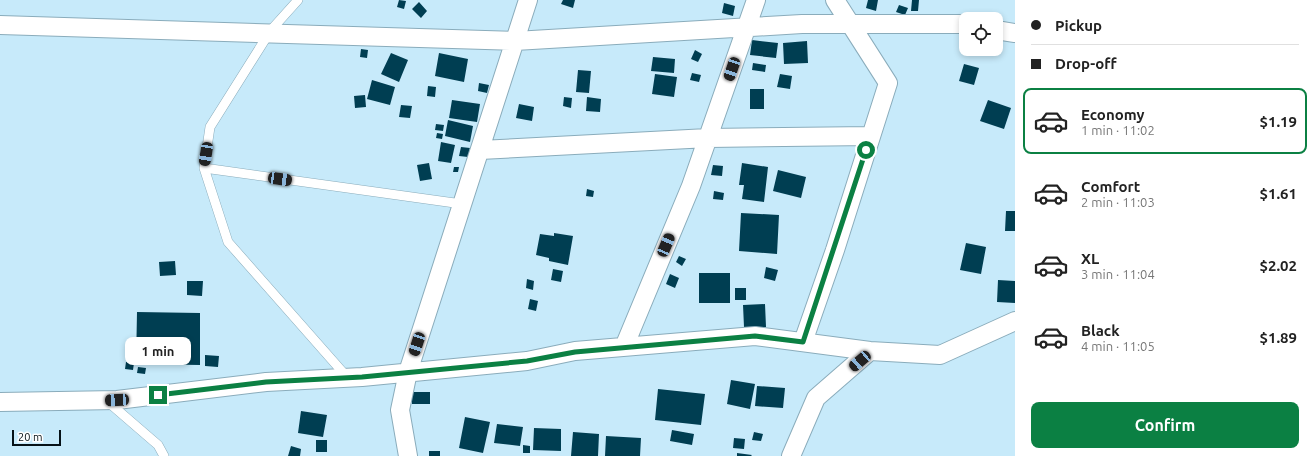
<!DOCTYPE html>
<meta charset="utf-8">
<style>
body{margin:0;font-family:Ubuntu,sans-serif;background:#f6f6f6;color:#222;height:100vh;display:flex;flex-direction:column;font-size:15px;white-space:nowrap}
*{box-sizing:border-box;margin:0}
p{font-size:13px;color:#767676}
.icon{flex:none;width:22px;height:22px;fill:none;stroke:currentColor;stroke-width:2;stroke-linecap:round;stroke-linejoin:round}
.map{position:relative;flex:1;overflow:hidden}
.side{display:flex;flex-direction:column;background:#fff;width:300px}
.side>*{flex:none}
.top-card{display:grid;align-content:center;height:88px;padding:0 16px;background:#fff}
.fabs{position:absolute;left:959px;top:12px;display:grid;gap:8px}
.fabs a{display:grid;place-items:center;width:44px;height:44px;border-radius:8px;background:#fff;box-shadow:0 2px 6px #0003;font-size:20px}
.scale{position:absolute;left:12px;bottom:10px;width:49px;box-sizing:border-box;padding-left:4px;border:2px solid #061217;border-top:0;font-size:11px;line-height:14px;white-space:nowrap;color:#061217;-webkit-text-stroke:3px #fff;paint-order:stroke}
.end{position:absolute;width:18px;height:18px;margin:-9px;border:5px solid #0b8043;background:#fff;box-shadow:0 0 0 2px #fff}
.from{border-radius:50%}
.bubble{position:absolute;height:28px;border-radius:8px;background:#fff;box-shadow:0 2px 6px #0003;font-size:13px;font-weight:700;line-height:28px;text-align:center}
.car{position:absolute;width:12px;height:24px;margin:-12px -6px;border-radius:5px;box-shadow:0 0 3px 1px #0007;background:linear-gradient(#222 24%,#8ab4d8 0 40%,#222 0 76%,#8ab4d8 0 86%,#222 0)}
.top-card b{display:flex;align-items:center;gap:14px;height:38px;font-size:15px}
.top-card b+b{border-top:1px solid #e0e0e0}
.top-card i{width:10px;height:10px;background:#222}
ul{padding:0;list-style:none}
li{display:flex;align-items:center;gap:12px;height:66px;margin:0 8px 6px;padding:0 8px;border:2px solid transparent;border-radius:8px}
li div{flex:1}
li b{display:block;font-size:15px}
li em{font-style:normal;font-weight:700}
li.selected{border-color:#0b8043}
li>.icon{width:36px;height:36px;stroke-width:1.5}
.action{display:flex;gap:8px;margin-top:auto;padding:8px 16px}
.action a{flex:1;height:46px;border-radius:8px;background:#0b8043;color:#fff;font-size:16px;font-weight:700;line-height:46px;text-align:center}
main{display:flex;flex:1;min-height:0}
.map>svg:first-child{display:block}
</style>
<main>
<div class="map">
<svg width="1015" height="456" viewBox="0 0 1015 456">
<rect width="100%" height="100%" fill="#c7eafa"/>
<!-- building -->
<path fill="#003e52" d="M399 0 406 1 404 9 397 7Z
M563 0H575L573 8 561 4Z
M868 0H878L876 11 866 8Z
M912 0H919L918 11H911Z
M419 2 427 11 421 18 412 9Z
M724 3 735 6 733 16 722 13Z
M899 5 908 8 905 15 896 12Z
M752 40 778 43 776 58 750 55Z
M807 41 808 63 784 64 783 43Z
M361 49 368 50 367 58 360 57Z
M695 50 702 54 698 62 691 59Z
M391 53 408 60 399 82 381 74Z
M439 53 468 59 464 82 435 76Z
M653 57 675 59 674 73 651 71Z
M753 63 766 65 765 72 752 70Z
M964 64 979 68 974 85 959 81Z
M578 70 591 71 589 93 576 92Z
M692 73 701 75 699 82 690 80Z
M655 74 677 77 674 97 652 94Z
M780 74 792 76 790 89 777 87Z
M372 80 395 87 390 105 367 99Z
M479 83 489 85 487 93 478 91Z
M428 86 436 87 435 97 427 96Z
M750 89H764V109H750Z
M365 95 366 107 355 108 354 96Z
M564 97 572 98 571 108 563 106Z
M587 97 601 99 600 112 586 111Z
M452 100 480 104 477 122 449 118Z
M988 100 1011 108 1004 129 980 121Z
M519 104 534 107 532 121 516 118Z
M401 105 412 106 410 118 399 117Z
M448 120 473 126 470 142 445 136Z
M436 124 444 125 443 131 435 130Z
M437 133 443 134 442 139 436 138Z
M441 142 455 145 451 163 438 161Z
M461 147 470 148 468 157 459 156Z
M429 163 432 179 420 181 417 165Z
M742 163 768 167 764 202 742 199 744 185H739Z
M713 165 723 166 722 176 711 175Z
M454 167H459L458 172H453Z
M778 170 806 177 801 198 773 191Z
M587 189 594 191 593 197 586 196Z
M714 191 724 193 723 200 713 199Z
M1006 211H1015V231H1005Z
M741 213 779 215 777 254 739 251Z
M554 233 573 236 568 265 549 261V258L536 255 540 234 554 236Z
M966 243 986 247 981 274 960 270Z
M679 256 686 259 682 266 676 262Z
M175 261 176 275 160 276 159 262Z
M766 267 778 270 775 281 764 278Z
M553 269 563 271 561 282 551 280Z
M699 273H730V303H699Z
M670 274 679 278 675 288 666 284Z
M527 279 534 281 533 290 526 288Z
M998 280 1015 281V303L997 302Z
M187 281H203L202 296 187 295Z
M735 288H746V300H735Z
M530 299 538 301 536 311 528 309Z
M765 304 766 327H744L743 305Z
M137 312 200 313V365L136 364Z
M205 355 219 356 218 367 205 366Z
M126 362 134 363 133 370 125 369Z
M138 367 146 368 145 374 137 373Z
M731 380 755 384 750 409 727 404Z
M757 386 785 388 783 408 755 406Z
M658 389 705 394 701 425 655 420Z
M412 392H430V404H412Z
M301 411 327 415 323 437 298 433Z
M465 417 490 422 483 453 459 448Z
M497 424 523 427 520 446 494 443Z
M534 428 561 429V451L533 450Z
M672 430 694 434 692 445 670 441Z
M573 432 599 434 598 456H571Z
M754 432 763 434 761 441 752 440Z
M606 436 641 438 640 456H605Z
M734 438 745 439 744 449 733 448Z
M316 440H327V452H316Z
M523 445 530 446V453H523Z
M291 446 301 449 300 456H288Z
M429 451H440V456H429Z
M737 453 752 455 751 456H737Z"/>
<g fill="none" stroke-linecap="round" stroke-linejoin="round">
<defs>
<path id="service" d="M298 0 271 30 210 127 204 168 228 242 347 377
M204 168 462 204
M107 401 158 445 164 456"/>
<path id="minor" d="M0 25 515 41 802 24H966
M996 30 1015 33
M480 150 708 138 871 136
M803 342 835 250 888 83 835 0
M624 347 691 186 756 0
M0 402 117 400 266 382 362 377 527 361 575 351 755 336 870 351 940 355 1015 321
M408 456 400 410 408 372 528 0
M791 456 816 398 870 351"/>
</defs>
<!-- service casing -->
<use href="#service" stroke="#8aacbb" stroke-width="10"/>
<!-- minor casing -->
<use href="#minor" stroke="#8aacbb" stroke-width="20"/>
<!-- service -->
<use href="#service" stroke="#fff" stroke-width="9"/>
<!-- minor -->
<use href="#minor" stroke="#fff" stroke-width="18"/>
</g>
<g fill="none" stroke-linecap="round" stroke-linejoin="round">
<!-- route -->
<path stroke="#0b8043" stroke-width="5" d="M158 395 266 382 362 377 527 361 575 352 755 336 803 342 866 150"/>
</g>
</svg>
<div class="fabs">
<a><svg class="icon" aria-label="locate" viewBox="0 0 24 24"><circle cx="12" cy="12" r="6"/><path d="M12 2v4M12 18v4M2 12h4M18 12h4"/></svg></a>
</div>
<div class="scale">20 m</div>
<i class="end from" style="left:866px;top:150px"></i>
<i class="end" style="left:158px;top:395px"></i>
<div class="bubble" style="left:125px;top:337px;width:66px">1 min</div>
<i class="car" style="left:732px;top:69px;rotate:199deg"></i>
<i class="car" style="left:206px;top:154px;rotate:189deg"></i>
<i class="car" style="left:280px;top:179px;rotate:98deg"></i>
<i class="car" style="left:666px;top:245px;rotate:23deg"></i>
<i class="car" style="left:417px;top:344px;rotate:198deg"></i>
<i class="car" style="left:860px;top:361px;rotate:229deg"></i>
<i class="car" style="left:117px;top:400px;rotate:267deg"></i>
</div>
<section class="side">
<div class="top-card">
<b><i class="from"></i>Pickup</b>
<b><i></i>Drop-off</b>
</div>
<ul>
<li class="selected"><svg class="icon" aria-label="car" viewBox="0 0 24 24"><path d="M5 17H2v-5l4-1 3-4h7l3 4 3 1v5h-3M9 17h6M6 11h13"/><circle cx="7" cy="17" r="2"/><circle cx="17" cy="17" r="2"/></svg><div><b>Economy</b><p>1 min · 11:02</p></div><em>$1.19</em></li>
<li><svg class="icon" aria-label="car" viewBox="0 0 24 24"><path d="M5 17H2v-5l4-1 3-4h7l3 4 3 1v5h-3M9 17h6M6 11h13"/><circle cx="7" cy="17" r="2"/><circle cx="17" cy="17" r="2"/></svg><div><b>Comfort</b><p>2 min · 11:03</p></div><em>$1.61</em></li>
<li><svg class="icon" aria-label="car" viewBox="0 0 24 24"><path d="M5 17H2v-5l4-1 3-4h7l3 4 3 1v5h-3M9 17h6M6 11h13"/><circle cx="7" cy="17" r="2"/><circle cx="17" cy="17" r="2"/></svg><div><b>XL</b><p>3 min · 11:04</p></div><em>$2.02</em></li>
<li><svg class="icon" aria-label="car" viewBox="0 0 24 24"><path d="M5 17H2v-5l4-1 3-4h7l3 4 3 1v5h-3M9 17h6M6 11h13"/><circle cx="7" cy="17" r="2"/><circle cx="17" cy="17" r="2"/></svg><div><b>Black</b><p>4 min · 11:05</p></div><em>$1.89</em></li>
</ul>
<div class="action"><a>Confirm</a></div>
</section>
</main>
